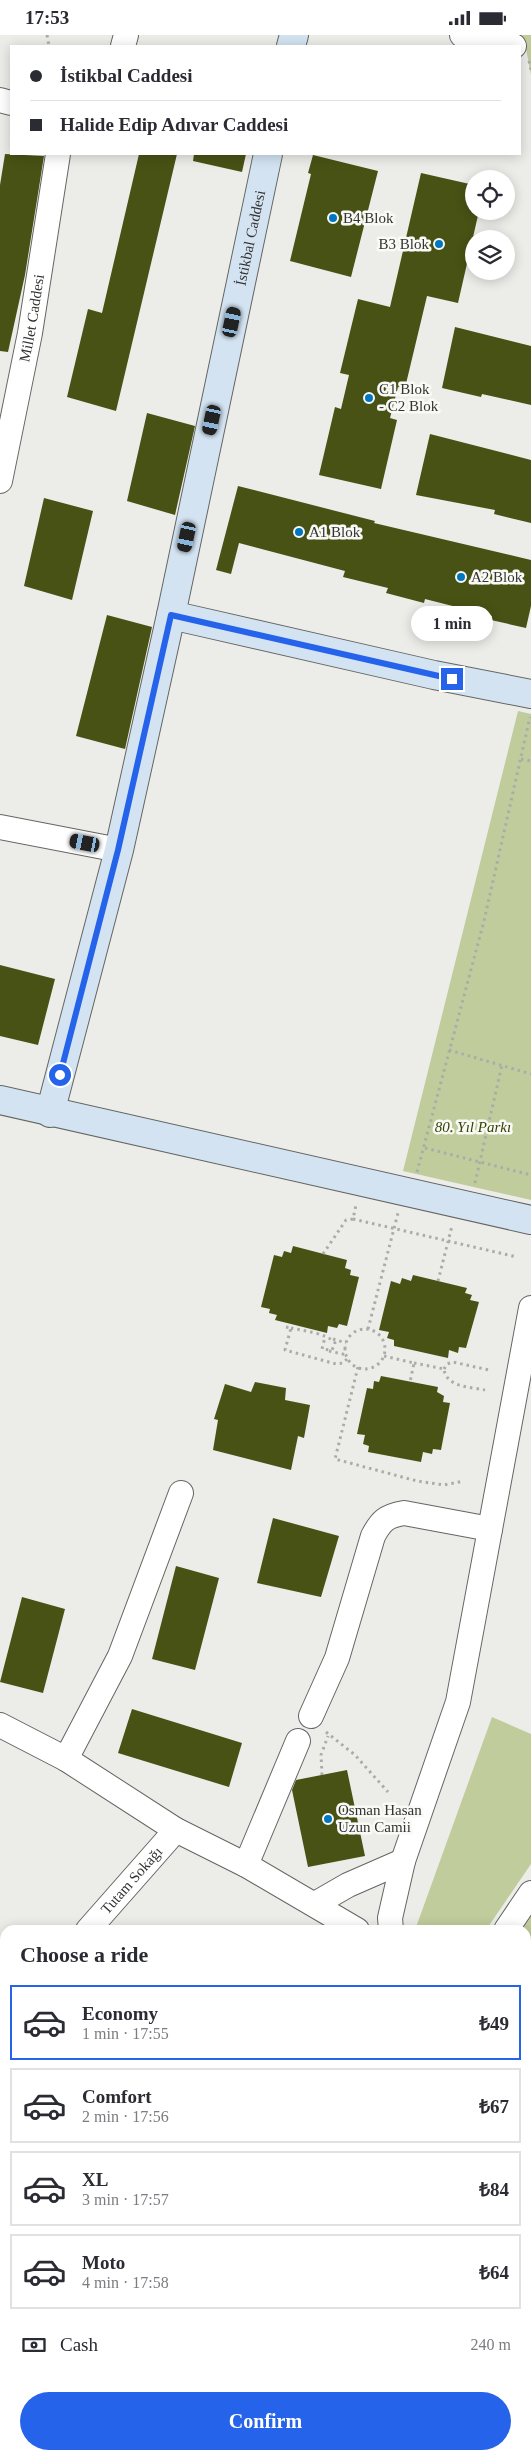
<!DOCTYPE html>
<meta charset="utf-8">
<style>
body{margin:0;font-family:"Times New Roman",serif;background:#f7f7f7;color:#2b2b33;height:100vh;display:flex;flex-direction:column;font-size:19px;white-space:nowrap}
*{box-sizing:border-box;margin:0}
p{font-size:16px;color:#7c7c81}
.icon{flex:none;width:28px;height:28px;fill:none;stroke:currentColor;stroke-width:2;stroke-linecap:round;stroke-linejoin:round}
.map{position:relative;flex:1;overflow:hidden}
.sheet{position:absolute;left:0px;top:1890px;width:531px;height:535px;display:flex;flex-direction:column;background:#fff;border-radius:15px 15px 0 0;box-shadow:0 2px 12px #0003}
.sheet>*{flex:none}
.top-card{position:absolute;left:10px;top:10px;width:511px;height:110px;border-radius:0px;box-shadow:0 2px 12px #0003;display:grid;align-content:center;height:110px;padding:0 20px;background:#fff}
.controls{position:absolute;left:465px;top:135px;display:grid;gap:10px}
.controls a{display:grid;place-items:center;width:50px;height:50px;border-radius:50%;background:#fff;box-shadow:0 2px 12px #0003;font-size:25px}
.end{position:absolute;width:22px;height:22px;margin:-11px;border:6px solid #2563eb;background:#fff;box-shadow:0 0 0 2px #fff}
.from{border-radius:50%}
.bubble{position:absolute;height:35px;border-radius:18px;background:#fff;box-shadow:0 2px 12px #0003;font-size:16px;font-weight:600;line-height:35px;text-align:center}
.car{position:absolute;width:15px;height:30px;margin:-15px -8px;border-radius:6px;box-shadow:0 0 4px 1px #0007;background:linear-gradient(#222 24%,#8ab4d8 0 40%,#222 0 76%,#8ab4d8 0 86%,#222 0)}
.top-card b{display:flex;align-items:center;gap:18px;height:48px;font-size:19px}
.top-card b+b{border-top:1px solid #e1e1e2}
.top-card i{width:12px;height:12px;background:#2b2b33}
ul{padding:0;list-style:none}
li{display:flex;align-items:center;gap:15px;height:75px;margin:0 10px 8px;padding:0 10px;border:2px solid #e1e1e2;border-radius:0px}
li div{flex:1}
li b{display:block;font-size:19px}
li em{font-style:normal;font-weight:600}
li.active{border-color:#2563eb}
li>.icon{width:45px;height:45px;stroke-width:1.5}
h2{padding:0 20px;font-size:22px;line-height:60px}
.pay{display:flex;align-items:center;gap:12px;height:55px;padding:0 20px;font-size:19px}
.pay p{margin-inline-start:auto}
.action{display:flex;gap:10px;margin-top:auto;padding:10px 20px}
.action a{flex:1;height:58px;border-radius:30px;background:#2563eb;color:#fff;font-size:20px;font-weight:600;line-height:58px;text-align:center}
.status{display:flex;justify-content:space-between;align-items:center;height:35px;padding:0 25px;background:#fff;direction:ltr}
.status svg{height:14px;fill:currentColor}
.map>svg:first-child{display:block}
</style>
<div class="status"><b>17:53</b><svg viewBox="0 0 49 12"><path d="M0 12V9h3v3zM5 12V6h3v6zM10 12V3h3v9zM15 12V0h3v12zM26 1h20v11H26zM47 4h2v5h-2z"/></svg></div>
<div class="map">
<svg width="531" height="2425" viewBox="0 0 531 2425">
<rect width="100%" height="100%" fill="#ecede9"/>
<!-- green -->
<path fill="#c0cc9c" d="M515 0H531V40L526 14 520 12Z
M518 676 531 679V1165L403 1136Z
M492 1682 531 1699V1829L486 1895H415Z
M531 1879V1982L526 1979V1895H520Z
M526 2027 531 2029V2264L526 2262Z
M526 2301 531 2302V2425H259L261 2420H526Z
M97 2420H241L239 2425H91Z"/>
<!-- building -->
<path fill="#485214" d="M5 119 44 121 25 240 8 317 0 316V150Z
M139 119H177L116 376 67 362 88 274 102 278Z
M194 119H246L242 137 193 126Z
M313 120 378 136 351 242 290 226 311 139 308 138Z
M421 138 474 150V176H479L458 268 427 261 405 353 398 352 390 383 397 385 381 454 319 440 335 372 341 374 349 340 340 338 358 264 390 272Z
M455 292 531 311V370L482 359 481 362 442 353Z
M147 378 195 391 175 480 127 466Z
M430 399 531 425V488L494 479 495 475 416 460Z
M238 451 375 486 374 488 531 525V571L526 593 491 585 492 581 425 564 424 568 386 558 388 553 343 542 345 536 239 508 231 539 216 535Z
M44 463 93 476 72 565 24 551Z
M107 580 152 592 125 714 76 701Z
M0 930 55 944 38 1010 0 1001Z
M293 1211 347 1225 345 1233 351 1235 350 1240 359 1242 347 1291 339 1289 337 1293 328 1291 327 1298 275 1285 277 1280 269 1278 270 1274 261 1272 274 1220 282 1222 284 1216 291 1218Z
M413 1240 467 1253 465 1258 472 1260 470 1265 479 1267 466 1313 459 1312 458 1318 449 1315 448 1323 394 1311V1305L387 1303 389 1297 379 1295 391 1246 400 1249 402 1243 411 1246Z
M381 1341 438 1352 437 1357 444 1361 443 1367 450 1368 441 1415 433 1414 432 1419 423 1417 421 1427 368 1417 369 1411 363 1409 365 1400 357 1399 367 1353 373 1354 374 1346 379 1347Z
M255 1347 286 1353 285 1365 310 1370 304 1403 298 1401 291 1435 213 1415 218 1385 214 1384 225 1349 251 1357Z
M273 1483 339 1501 321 1562 257 1548Z
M176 1531 219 1543 195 1635 152 1624Z
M22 1562 65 1574 43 1658 0 1647Z
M132 1674 242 1708 229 1752 118 1718Z
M347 1735 365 1821 308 1832 292 1755 296 1745Z"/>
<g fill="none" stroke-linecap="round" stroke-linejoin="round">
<defs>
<g id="street">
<path d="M462 0 514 11"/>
<path d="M123 11 126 0"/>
<path d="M0 65 11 68"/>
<path id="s1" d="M0 446 30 298 58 119"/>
<path d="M0 792 119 815"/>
<path d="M311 1681 337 1623 373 1501C381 1486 386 1481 404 1478L490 1494"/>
<path d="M0 1690 66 1724 176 1795 246 1830 357 1895"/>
<path d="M66 1724 120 1621 181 1458"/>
<path d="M246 1830 298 1706"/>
<path d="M315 1869 348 1850 403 1826"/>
<path id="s2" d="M88 1895 176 1795"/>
<path d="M391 1895 390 1883 403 1826 458 1667 531 1273"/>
<path d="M506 1895 531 1858"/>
<path d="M526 1996 531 1999"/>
<path d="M0 1998 5 1992"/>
<path d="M526 2277 531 2279"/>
<path d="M0 2371 5 2376"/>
<path d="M0 2424 5 2420"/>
</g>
<g id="secondary">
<path d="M291 11 294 0"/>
<path d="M171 580 434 640 531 659"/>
<path d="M0 1065 531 1185"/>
<path id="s3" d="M50 1078 119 815 171 580 268 119"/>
</g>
</defs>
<!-- street casing -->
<use href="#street" stroke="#656663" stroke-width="26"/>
<!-- secondary casing -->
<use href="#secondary" stroke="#656663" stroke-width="30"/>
<!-- path -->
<path stroke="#abaca8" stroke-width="3" stroke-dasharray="2.5 4" stroke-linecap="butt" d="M47 0 49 11
M529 26 531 35
M521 724 531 726
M449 1015 531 1039
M425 1113 531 1140
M417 1137 484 886 530 682
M475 1148 502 1030
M353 1184 517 1222
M323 1219 346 1185 353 1184 356 1170
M438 1246 452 1191
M286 1292 291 1293 285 1315 336 1329 343 1328 348 1323
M291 1293C303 1296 327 1298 335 1308L332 1315 322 1314 325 1302
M368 1294 398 1178
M345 1314a20 20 0 1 1 40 0a20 20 0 1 1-40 0Z
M333 1304 346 1308
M329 1316 347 1320
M384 1321 414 1328 410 1347
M414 1328 444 1334C446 1352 470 1352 485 1355
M358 1332 335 1424 417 1446 444 1450 464 1446
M444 1334 447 1329 453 1327 489 1335
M326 1697 355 1720 388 1757
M322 1740 321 1720 328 1701
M245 2425 248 2420"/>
<!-- street -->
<use href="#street" stroke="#fff" stroke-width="24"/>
<!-- secondary -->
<use href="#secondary" stroke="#d3e3f2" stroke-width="28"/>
</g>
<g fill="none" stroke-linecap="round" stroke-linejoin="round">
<!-- route -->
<path stroke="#2563eb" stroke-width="6" d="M60 1040 118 815 171 580 452 644"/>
</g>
<!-- markers -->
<g fill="#0176c0" stroke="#f9faf6" stroke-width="2">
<circle cx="333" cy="183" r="5"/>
<circle cx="439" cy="209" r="5"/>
<circle cx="369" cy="363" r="5"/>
<circle cx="299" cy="497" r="5"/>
<circle cx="461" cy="542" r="5"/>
<circle cx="328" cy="1784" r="5"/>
</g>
<g text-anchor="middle" stroke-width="5" stroke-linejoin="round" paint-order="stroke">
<!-- poi labels -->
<g font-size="15" fill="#333432" stroke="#f9faf6" text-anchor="start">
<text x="343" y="188">B4 Blok</text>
<text x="429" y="214" text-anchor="end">B3 Blok</text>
<text x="379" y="359">C1 Blok<tspan x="379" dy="17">- C2 Blok</tspan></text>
<text x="309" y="502">A1 Blok</text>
<text x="471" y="547">A2 Blok</text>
<text x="338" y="1780">Osman Hasan<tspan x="338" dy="17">Uzun Camii</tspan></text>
</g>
<!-- street labels -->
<g font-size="15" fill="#333432" stroke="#f9faf6">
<text dy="5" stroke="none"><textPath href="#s3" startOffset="898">İstikbal Caddesi</textPath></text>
<text dy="5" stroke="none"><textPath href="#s1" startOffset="166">Millet Caddesi</textPath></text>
<text dy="5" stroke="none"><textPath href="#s2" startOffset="66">Tutam Sokağı</textPath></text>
</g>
<!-- park labels -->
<g font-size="15" font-style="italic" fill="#374000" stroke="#f9faf6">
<text x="473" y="1097">80. Yıl Parkı</text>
</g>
</g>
</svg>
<div class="controls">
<a><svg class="icon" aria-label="locate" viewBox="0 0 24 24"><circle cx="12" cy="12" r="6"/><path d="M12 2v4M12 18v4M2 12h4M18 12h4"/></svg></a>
<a><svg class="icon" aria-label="layers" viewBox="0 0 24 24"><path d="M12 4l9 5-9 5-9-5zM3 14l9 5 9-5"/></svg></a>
</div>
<i class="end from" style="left:60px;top:1040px"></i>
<i class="end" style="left:452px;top:644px"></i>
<div class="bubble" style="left:411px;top:571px;width:82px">1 min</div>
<i class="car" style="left:232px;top:287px;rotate:12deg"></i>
<i class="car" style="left:212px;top:385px;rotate:192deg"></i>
<i class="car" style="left:187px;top:502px;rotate:192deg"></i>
<i class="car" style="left:85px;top:808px;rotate:281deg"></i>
<div class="top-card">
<b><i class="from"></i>İstikbal Caddesi</b>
<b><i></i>Halide Edip Adıvar Caddesi</b>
</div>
<section class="sheet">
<h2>Choose a ride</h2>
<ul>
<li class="active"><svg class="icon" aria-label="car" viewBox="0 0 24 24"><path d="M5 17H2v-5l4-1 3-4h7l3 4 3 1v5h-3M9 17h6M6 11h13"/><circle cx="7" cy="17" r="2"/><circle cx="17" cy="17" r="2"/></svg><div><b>Economy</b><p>1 min · 17:55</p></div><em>₺49</em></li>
<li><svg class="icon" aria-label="car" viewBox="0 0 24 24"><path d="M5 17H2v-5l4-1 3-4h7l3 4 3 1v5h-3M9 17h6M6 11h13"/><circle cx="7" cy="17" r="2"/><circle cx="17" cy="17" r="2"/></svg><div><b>Comfort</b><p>2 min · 17:56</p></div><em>₺67</em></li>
<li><svg class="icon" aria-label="car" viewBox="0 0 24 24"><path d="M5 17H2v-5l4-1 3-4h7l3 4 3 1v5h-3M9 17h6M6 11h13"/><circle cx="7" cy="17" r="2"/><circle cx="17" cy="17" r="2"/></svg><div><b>XL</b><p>3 min · 17:57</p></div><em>₺84</em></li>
<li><svg class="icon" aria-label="car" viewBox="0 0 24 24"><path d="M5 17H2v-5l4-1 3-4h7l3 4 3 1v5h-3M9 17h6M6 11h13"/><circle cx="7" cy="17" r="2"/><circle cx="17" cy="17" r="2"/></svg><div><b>Moto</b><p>4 min · 17:58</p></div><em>₺64</em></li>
</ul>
<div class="pay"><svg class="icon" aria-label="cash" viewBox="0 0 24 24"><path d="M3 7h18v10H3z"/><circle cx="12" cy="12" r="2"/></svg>Cash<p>240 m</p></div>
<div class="action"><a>Confirm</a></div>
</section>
</div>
